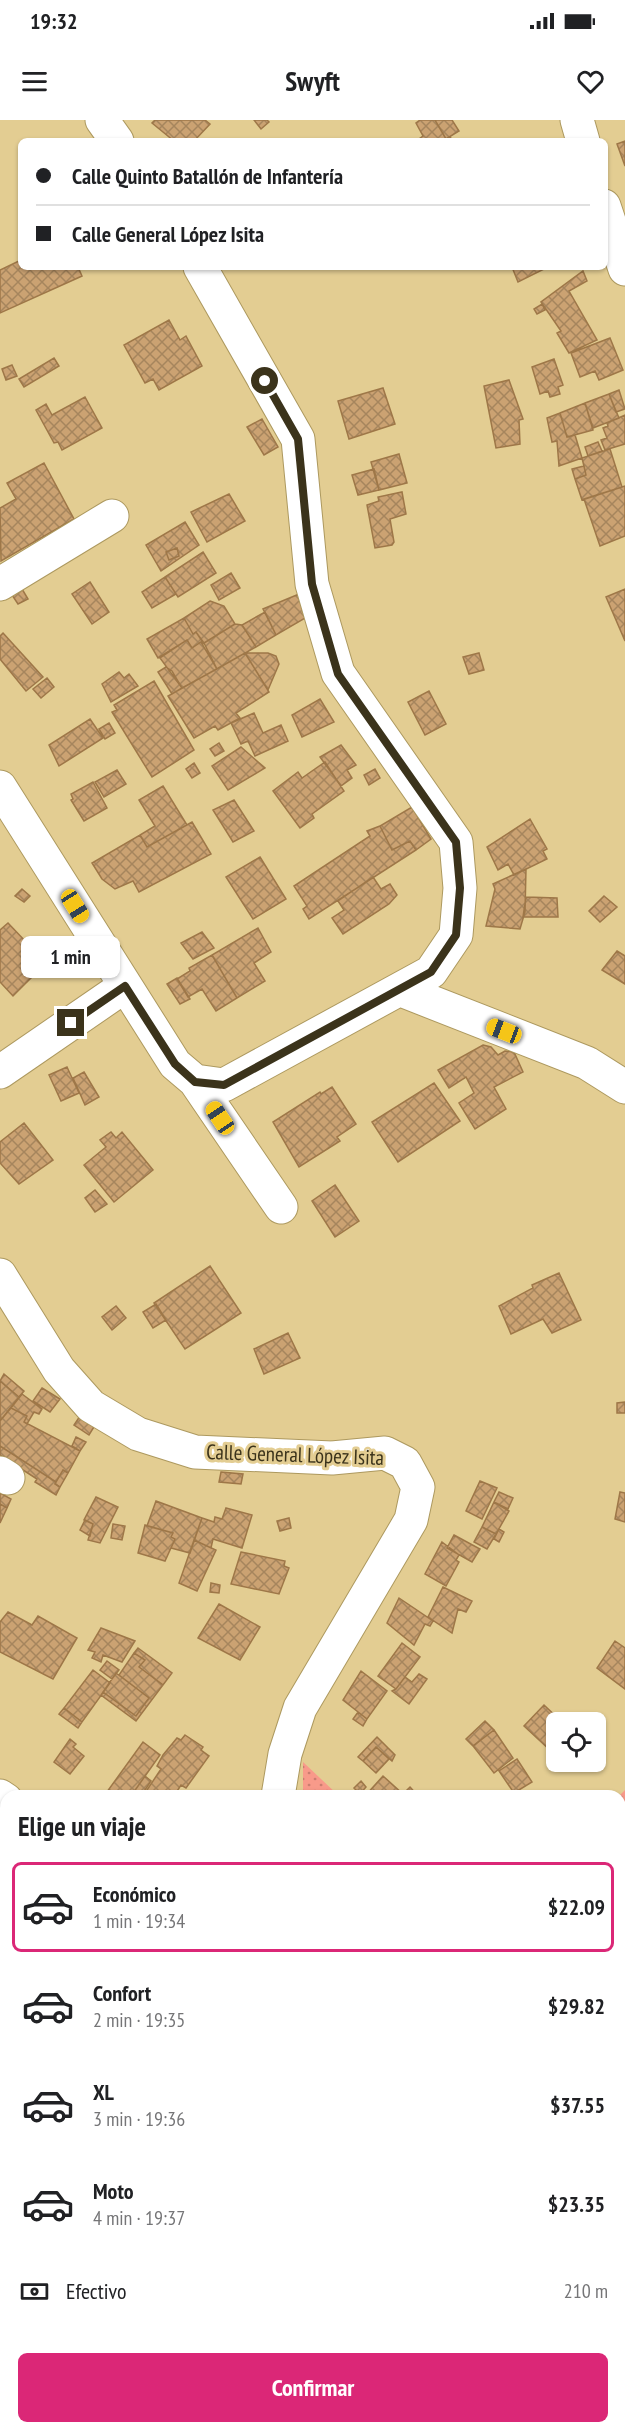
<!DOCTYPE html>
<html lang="es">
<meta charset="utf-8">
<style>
body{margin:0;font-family:"PT Sans Narrow",sans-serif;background:#f2f2f2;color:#202124;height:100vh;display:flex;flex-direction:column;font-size:22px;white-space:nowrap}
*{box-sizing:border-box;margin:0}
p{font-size:20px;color:#757577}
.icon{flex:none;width:33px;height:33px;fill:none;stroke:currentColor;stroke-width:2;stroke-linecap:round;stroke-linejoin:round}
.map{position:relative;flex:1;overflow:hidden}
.panel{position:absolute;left:0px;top:1670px;width:626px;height:644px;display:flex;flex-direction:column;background:#fff;border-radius:18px 18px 0 0;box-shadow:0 2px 4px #0004}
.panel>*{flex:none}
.top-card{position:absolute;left:18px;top:18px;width:590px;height:132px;border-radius:9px;box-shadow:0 2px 4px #0004;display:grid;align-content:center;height:132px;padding:0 18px;background:#fff}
.buttons{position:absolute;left:546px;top:1592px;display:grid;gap:12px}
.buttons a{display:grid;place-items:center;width:60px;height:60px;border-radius:9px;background:#fff;box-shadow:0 2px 4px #0004;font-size:30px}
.end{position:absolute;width:27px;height:27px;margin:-14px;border:8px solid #3b331b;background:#fff;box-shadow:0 0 0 3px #fff}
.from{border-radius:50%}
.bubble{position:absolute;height:42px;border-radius:9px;background:#fff;box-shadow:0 2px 4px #0004;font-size:20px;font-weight:600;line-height:42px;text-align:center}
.car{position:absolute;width:18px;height:36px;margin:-18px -9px;border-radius:8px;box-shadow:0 0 4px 2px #0007;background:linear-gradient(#f5c518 24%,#345 0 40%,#f5c518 0 76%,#345 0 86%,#f5c518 0)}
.top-card b{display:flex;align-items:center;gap:21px;height:57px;font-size:22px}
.top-card b+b{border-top:2px solid #e0e0e0}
.top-card i{width:15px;height:15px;background:#202124}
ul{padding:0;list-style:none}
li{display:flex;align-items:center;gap:18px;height:90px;margin:0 12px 9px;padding:0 6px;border:3px solid transparent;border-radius:9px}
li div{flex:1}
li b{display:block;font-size:22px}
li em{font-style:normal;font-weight:600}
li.on{border-color:#db2777}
li>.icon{width:54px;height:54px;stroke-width:1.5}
h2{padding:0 18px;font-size:27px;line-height:72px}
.pay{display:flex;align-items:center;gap:15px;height:66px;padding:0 18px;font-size:22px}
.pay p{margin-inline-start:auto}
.cta{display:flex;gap:12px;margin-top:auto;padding:12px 18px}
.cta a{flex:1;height:69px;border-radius:9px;background:#db2777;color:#fff;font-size:24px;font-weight:600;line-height:69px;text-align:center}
.status{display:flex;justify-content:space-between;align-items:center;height:42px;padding:0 30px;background:#fff;direction:ltr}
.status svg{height:16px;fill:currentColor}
header{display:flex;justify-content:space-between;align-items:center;height:78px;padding:0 18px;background:#fff;font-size:27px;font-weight:600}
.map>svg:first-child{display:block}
</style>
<div class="status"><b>19:32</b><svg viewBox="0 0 49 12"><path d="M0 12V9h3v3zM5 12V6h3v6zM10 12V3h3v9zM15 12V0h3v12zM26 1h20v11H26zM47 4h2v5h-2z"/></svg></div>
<header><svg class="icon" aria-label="menu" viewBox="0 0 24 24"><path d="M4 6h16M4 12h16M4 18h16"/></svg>Swyft<svg class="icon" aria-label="heart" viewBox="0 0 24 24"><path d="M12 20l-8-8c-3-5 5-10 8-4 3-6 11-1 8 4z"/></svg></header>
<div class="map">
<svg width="625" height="2312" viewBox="0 0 625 2312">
<defs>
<pattern id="grass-dots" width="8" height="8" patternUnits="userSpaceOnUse" patternTransform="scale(1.5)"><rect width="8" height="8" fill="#f89a8a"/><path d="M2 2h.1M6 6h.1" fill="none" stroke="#ca7e70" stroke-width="1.8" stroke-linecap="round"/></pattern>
<pattern id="building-cross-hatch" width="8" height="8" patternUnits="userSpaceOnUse" patternTransform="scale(1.5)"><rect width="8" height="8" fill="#cba272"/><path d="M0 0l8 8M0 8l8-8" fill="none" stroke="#a6855d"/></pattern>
</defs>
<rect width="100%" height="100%" fill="#e3cd92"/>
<!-- grass -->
<path fill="url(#grass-dots)" d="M303 1642 338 1675H303Z
M625 1670V2074L620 2070 619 1676Z"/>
<!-- building -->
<path fill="url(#building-cross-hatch)" stroke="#9e7748" stroke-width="1.5" fill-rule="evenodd" d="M155 0H205L210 4 194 21H174L152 3Z
M254 0H267L269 2 261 9Z
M420 0H435L446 19 450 17 453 21H416L423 16 416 3Z
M435 0H452L459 11 446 19Z
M625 21V46L617 24Z
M21 140V147H78L82 156 0 193V150Z
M512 147H545L546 148 518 162Z
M583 151 587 161 569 171 597 220 569 233 557 213 561 211 541 182Z
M542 184 545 190 537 194 534 189Z
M169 200 180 220 186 216 202 246 159 270 153 259 145 263 124 225Z
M610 218 623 250 599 260 595 251 580 257 571 233Z
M54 238 59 246 24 267 19 259Z
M554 239 563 265 558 267 560 274 550 277 548 271 540 274 532 247Z
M12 245 17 256 6 260 2 249Z
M509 260 523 299 519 300 520 324 496 328 484 266Z
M383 268 395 304 349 319 338 281Z
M619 270 625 289 616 292 609 274Z
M609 274 619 298 593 308 585 283Z
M85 277 102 308 62 330 58 322 54 323 36 290 46 284 52 295Z
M585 283 593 310 567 317 560 293Z
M560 293 567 317 575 315 582 338 559 346 557 321 552 322 547 298Z
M625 295V324L605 330 601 320 607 318 603 308 608 306 607 303Z
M262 299 278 327 264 335 247 307Z
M598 322 602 331 588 336 585 327Z
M610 329 622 367 582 380 575 359 586 355 582 338Z
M399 334 407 363 379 370 371 342Z
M44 343 74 399 1 441 0 388 16 379 7 363Z
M584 346 586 355 575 359 572 349Z
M374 349 379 370 358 375 352 355Z
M625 366V416L600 426 584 379Z
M402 372 406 394 390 399 394 422 392 425 375 428 367 385 379 381 378 377Z
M229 374 245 401 207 422 191 392Z
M185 402 199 425 161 451 146 425ZM177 428 179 436 169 440 166 432Z
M177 428 179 436 169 440 166 432Z
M203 432 216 453 178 477 165 457Z
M231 453 240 468 219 480 211 465Z
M165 457 176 474 152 488 142 472Z
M90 462 109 492 92 504 72 474Z
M22 469 28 479 18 484 12 475Z
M625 469V521L606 477Z
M299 474 307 497 276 515 263 489Z
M210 481 224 486 235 504 204 523 196 512 193 514 184 498Z
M265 492 276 515 256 527 242 505Z
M184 498 193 514 196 512 204 524 201 522 192 528 187 520 158 538 147 519Z
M235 504 242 505 256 527 217 549 204 523Z
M3 513 43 557 26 571 0 539V516Z
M187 520 192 528 201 522 217 549 182 568 160 538Z
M245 533H268L276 536 279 544 268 570Z
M245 533 269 572 236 593 240 598 218 610 215 606 194 618 168 576Z
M479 533 484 550 469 554 463 537Z
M166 547 172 551 182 568 172 574 158 552Z
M119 552 124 558 129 554 138 566 111 582 102 564Z
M47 558 54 567 41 578 33 569Z
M154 561 194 630 152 657 112 592 117 590 114 585Z
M429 571 446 604 425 615 408 582Z
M320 579 334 602 302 617 292 595Z
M254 593 263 613 281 605 288 621 255 636 248 621 241 624 231 603Z
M90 599 103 618 59 646 49 625Z
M109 603 115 613 105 619 99 609Z
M219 623 224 631 215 636 210 629Z
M341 625 356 645 347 650 352 658 341 666 320 637Z
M241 627 265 648 228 670 212 646Z
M325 642 344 671 312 694 314 698 300 708 273 671 298 652 302 658Z
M194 643 200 653 192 658 186 649Z
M375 649 380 658 369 665 364 655Z
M117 650 126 664 104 677 95 662Z
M93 662 107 688 84 701 71 680 73 679 71 674Z
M163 666 187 705 147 727 140 715 155 706 139 680Z
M234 680 254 711 233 722 213 690Z
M412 687 431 719 416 730 410 721 392 730 380 706Z
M530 699 547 729 543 731 547 739 514 755 508 744 498 750 487 727Z
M192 702 211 734 139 772 133 761 115 769 102 759 92 743 140 715 147 727Z
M380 706 392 730 410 721 416 730 309 799 303 789 307 786 294 766 370 716 367 711Z
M260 737 286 779 253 799 226 757Z
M526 749 525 792 520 809 486 806 495 769 493 764Z
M373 757 381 769 390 764 397 775 389 784 343 814 332 798 344 790 338 781Z
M22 769 30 776 24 782 15 776Z
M604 776 617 787 600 802 589 791Z
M526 777 557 778 558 797H523Z
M8 803 46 843 13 876 0 862V810Z
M258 808 271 832 254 843 265 861 237 878 212 835Z
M202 812 214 828 193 839 181 823Z
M617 831 625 836V864L602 850Z
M212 835 237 878 216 891 202 869 188 877 177 859 190 851 189 848Z
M177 858 190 879 180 884 167 864Z
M483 925 491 927 498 935 505 931 514 932 523 952 494 967 506 989 475 1009 459 983 474 973 466 957 449 968 438 950Z
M67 947 79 973 61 981 49 955Z
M84 952 99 977 85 985 73 958Z
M434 963 460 1001 398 1042 372 1002Z
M332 967 356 1004 337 1017 340 1021 299 1047 273 1002 320 972 321 974Z
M24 1003 53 1040 19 1064 0 1043V1022Z
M111 1012 116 1018 122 1012 153 1050 114 1082 84 1045 106 1027 100 1020Z
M335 1065 359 1101 335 1117 312 1081Z
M95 1070 107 1084 95 1092 85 1078Z
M210 1146 241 1193 185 1229 154 1183Z
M559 1153 581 1200 552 1213 543 1199 511 1214 499 1186 533 1168 532 1165Z
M156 1184 166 1200 153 1208 143 1192Z
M116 1186 126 1198 112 1210 102 1197Z
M288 1213 300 1238 264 1254 254 1229Z
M4 1254 24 1271 19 1277 0 1261Z
M0 1261 19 1277 0 1301Z
M42 1268 60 1279 50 1292 33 1281Z
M22 1274 42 1289 39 1294 34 1292 27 1304 24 1302 27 1296 11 1288Z
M625 1282V1293H617V1283Z
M11 1288 27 1296 24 1302 80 1331 68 1353 63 1350 56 1362 0 1326V1301Z
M82 1293 97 1302 89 1315 74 1305Z
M76 1317 86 1322 80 1331 72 1326Z
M0 1326 56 1362 55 1364 60 1367 56 1375 35 1362 37 1359 0 1335Z
M63 1350 68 1353 60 1367 55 1364Z
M221 1352 243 1354 241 1364 219 1362Z
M480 1361 497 1368 482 1399 466 1391Z
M499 1372 513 1378 508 1389 494 1382Z
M620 1372 625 1373V1402L615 1399Z
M0 1373 11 1379 7 1388 0 1384Z
M96 1377 118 1387 100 1423 88 1420 93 1404 84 1400Z
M156 1381 202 1398 190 1433 171 1428 175 1419 171 1417 173 1413 147 1406Z
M494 1382 509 1391 496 1414 482 1407Z
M0 1384 7 1388 0 1403Z
M226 1388 252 1395 242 1428 213 1419 211 1428 194 1420 202 1398 214 1402 215 1397 222 1399Z
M289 1398 291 1408 280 1411 277 1401Z
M85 1400 93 1404 90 1416 80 1410Z
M113 1404 125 1406 122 1420 111 1418Z
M145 1405 173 1413 171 1417 175 1419 165 1441 138 1433Z
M482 1407 496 1414 487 1429 474 1422Z
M499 1409 504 1412 499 1422 494 1419Z
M454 1415 480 1429 472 1442 447 1428Z
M194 1420 216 1430 197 1471 179 1463Z
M442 1422 459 1435 456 1440 459 1442 446 1466 425 1454Z
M241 1432 285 1441 284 1446 289 1448 279 1474 231 1464Z
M211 1463 220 1465 219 1473 210 1472Z
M443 1467 472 1481 466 1492 458 1489 452 1513 428 1497Z
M399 1478 433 1501 430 1506 425 1504 414 1525 387 1503Z
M219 1484 260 1507 240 1540 198 1518Z
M8 1492 32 1505 38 1496 77 1518 53 1559 0 1532V1502Z
M101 1508 135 1521 122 1542 103 1535 101 1542 92 1538 95 1532 88 1530Z
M615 1521 625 1528V1569L597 1548Z
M402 1523 420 1537 396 1569 378 1556Z
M138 1528 172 1553 163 1565 139 1547 145 1540 134 1533Z
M134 1533 145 1540 139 1547 163 1565 136 1601 101 1575 103 1572 136 1596 149 1578 119 1555Z
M107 1541 119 1550 112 1559 100 1550Z
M93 1550 110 1563 82 1602 64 1588Z
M361 1551 387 1571 367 1599 343 1580Z
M116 1553 149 1578 136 1596 103 1572Z
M419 1554 427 1559 409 1584 392 1571 396 1569 405 1557 412 1562Z
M544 1585 562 1602H556V1629L552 1632 524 1606Z
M64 1588 82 1602 78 1608 59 1594Z
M358 1592 367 1599 363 1606 353 1599Z
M485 1601 494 1610 473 1626 466 1619Z
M494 1610 513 1638 494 1653 473 1626Z
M185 1615 203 1627 201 1630 209 1636 186 1668 181 1665 174 1676H143L161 1649 157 1646 163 1635 177 1618 181 1620Z
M377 1617 395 1635 392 1641 376 1627 363 1641 358 1637Z
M70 1619 76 1624 73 1627 84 1636 70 1654 54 1642Z
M143 1622 160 1635 131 1676H104Z
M376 1627 389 1639 376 1653 363 1641Z
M517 1639 532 1662 514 1673 499 1651Z
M145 1656 151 1661 141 1676H131Z
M383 1656 403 1674 405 1676H365Z
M361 1661 366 1667 360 1674 354 1668Z
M410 1667 418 1676 403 1674Z
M6 1870V1904L0 1900V1879Z
M625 1936V1964L620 1972V1944Z
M625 1964V2001L620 1997V1972Z
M620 1997 625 2001V2031L620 2039Z
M620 2173 625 2177V2185L620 2193Z
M620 2203 625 2206V2268L620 2265Z
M20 2307H54L48 2312H24Z
M54 2307H64L68 2312H48Z
M70 2307H115L110 2312H68Z
M192 2307H203L212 2312H190Z
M227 2307H265L262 2312H224Z
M311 2307H368L366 2312H320Z
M368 2307H397L395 2312H366Z
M397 2307H431L429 2312H395Z
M431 2307H464L462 2312H429Z
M464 2307H497L495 2312H462Z
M497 2307H514L528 2312H495Z"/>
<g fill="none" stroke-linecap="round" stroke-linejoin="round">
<defs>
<path id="minor" d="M102 0 117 21
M577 0 583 21
M604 86 625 149
M0 464 112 396
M0 667 175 944 195 961 281 1087
M401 870 587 943 625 967
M0 952 125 866
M195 961 224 965 431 852 456 815 460 768 456 722 338 553 312 464 298 319 200 147
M0 1155 59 1250 91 1286 138 1314 195 1332 332 1338 385 1333 405 1343 418 1367 411 1400 300 1588 285 1634 278 1676
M0 1353 8 1358
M0 1676 6 1680
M620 2122 625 2126"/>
<path id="tertiary" d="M0 2028 6 2032
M589 2307 600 2312"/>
</defs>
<!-- minor casing -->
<use href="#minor" stroke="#ad995f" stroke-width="35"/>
<!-- tertiary casing -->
<use href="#tertiary" stroke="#ad995f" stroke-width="35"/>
<!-- minor -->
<use href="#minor" stroke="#fff" stroke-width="33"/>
<!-- tertiary -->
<use href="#tertiary" stroke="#fff" stroke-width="33"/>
</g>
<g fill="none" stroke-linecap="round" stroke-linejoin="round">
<!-- route -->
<path stroke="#3b331b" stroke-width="8" d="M71 903 125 866 175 944 195 962 224 965 431 852 456 815 460 768 456 722 338 554 312 464 298 319 265 261"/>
</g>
<g text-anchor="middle" stroke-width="6" stroke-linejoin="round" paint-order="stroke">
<!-- street labels -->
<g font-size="21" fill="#3b331b" stroke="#e3cd92">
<text transform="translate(295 1335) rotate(2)" y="7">Calle General López Isita</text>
</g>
</g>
</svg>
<div class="buttons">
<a><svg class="icon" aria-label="locate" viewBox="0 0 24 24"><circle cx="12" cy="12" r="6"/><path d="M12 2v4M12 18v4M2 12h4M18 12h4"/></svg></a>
</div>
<i class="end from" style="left:265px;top:261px"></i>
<i class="end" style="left:71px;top:903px"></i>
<div class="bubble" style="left:21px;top:816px;width:99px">1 min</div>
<i class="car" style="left:75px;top:786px;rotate:148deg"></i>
<i class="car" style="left:504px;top:911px;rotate:291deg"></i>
<i class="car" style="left:220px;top:998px;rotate:326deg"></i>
<div class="top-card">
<b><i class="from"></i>Calle Quinto Batallón de Infantería</b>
<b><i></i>Calle General López Isita</b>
</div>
<section class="panel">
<h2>Elige un viaje</h2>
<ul>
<li class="on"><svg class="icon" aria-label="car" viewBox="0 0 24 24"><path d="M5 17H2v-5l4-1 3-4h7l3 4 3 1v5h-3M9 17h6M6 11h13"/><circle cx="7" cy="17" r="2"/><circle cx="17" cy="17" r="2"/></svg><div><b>Económico</b><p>1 min · 19:34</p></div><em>$22.09</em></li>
<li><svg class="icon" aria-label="car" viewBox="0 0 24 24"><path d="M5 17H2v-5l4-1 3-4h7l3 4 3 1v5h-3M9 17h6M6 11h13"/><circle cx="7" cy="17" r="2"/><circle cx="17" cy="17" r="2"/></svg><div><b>Confort</b><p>2 min · 19:35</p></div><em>$29.82</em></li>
<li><svg class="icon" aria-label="car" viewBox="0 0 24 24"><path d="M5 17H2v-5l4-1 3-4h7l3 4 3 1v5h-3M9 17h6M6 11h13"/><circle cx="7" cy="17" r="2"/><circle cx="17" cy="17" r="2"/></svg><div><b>XL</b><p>3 min · 19:36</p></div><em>$37.55</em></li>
<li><svg class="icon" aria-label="car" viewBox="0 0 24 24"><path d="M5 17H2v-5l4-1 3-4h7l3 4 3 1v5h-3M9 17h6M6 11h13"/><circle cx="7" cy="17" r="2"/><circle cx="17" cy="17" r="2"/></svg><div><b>Moto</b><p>4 min · 19:37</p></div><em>$23.35</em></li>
</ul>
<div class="pay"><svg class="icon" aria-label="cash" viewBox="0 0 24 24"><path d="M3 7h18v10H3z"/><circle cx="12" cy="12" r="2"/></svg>Efectivo<p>210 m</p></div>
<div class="cta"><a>Confirmar</a></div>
</section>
</div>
